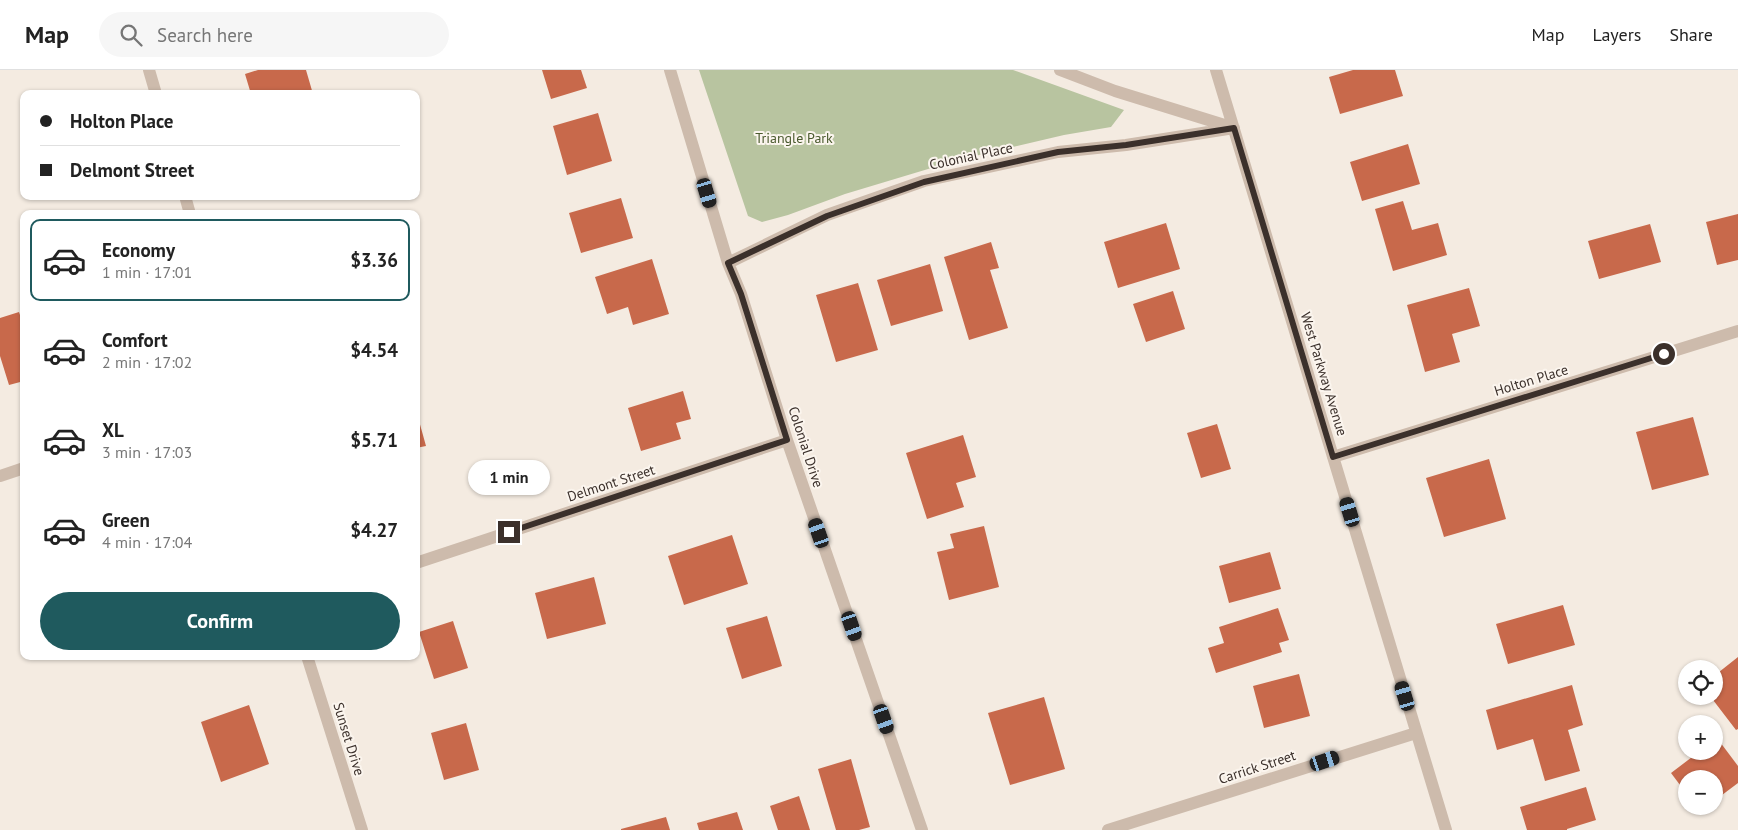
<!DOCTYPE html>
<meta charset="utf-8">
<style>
body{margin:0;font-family:"PT Sans",sans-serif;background:#f6f6f6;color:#222;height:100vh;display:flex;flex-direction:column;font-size:19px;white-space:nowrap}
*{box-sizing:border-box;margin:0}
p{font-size:16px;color:#767676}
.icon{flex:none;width:28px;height:28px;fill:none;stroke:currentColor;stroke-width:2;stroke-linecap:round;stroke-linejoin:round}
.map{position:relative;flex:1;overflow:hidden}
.sheet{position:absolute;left:20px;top:140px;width:400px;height:450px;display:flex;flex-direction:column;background:#fff;border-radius:10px;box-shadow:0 1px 4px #0004}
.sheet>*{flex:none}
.banner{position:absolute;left:20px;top:20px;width:400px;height:110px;border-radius:10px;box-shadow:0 1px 4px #0004;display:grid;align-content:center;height:110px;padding:0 20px;background:#fff}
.controls{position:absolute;left:1678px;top:590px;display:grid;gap:10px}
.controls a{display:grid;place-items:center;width:45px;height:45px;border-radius:50%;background:#fff;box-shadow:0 1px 4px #0004;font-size:25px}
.end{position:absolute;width:22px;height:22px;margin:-11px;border:6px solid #3b302b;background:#fff;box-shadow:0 0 0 2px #fff}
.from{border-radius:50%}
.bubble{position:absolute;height:35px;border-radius:18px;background:#fff;box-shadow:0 1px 4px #0004;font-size:16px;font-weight:600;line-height:35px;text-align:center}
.car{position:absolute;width:15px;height:30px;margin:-15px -8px;border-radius:6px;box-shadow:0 0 4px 1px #0007;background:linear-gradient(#222 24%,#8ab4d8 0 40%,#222 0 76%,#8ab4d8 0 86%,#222 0)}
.banner b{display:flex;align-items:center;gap:18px;height:48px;font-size:19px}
.banner b+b{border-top:1px solid #e0e0e0}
.banner i{width:12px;height:12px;background:#222}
ul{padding:9px 0 0;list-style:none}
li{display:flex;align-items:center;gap:15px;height:82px;margin:0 10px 8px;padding:0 10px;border:2px solid transparent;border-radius:10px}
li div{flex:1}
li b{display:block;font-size:19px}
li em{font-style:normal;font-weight:600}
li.selected{border-color:#1f5a5e}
li>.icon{width:45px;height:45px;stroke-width:1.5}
.primary-button{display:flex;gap:10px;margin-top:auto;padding:10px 20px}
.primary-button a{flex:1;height:58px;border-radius:30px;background:#1f5a5e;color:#fff;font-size:20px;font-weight:600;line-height:58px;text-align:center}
header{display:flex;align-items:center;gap:30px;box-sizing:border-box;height:70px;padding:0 25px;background:#fff;border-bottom:1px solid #e0e0e0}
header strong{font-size:24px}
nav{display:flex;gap:28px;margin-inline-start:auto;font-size:18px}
.search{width:350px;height:45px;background:#f6f6f6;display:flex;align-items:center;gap:12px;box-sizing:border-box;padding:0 18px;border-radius:28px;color:#767676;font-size:19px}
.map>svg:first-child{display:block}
</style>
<header>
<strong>Map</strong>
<div class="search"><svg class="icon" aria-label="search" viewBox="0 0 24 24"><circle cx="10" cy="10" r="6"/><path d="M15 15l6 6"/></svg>Search here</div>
<nav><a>Map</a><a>Layers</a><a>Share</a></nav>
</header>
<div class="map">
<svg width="1738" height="760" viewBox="0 0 1738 760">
<rect width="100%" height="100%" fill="#f4ebe1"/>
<!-- green -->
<path fill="#b8c4a0" d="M699 0H1013L1124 40 1111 57 1064 65 958 90 845 124 788 145 762 152 748 146Z"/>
<!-- building -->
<path fill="#c8694b" d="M258 0H306L313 24H251L245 4Z
M542 0H581L587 18 551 29Z
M1353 0H1395L1403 26 1340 44 1329 7Z
M598 43 612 91 567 105 553 56Z
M1408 74 1420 114 1362 131 1350 92Z
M621 128 633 168 581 183 569 143Z
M1403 131 1412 160 1438 153 1447 185 1393 201 1375 139Z
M1738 144V190L1717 195 1706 152Z
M1166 153 1180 199 1118 218 1104 172Z
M1650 154 1661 192 1599 209 1588 171Z
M991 172 999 198 990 200 1008 258 969 270 944 187Z
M652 189 669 244 633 255 628 237 607 244 595 207Z
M930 194 943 241 891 256 877 210Z
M858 213 878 280 836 292 816 225Z
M1469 218 1480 256 1452 264 1460 292 1425 302 1407 235Z
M1173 221 1185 259 1146 272 1133 234Z
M19 242 24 257V311L9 315 0 286V248Z
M683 321 691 349 676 353 681 369 641 381 628 338Z
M416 340 426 376 416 378Z
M1693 347 1709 405 1652 420 1636 362Z
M1217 354 1231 399 1201 408 1187 363Z
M963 365 976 407 956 413 964 437 927 449 906 383Z
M1489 389 1506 449 1444 467 1426 408Z
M984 456 999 517 949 530 937 482 954 478 950 464Z
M732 465 748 514 684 535 668 486Z
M1270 482 1281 519 1229 533 1219 496Z
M594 507 606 554 547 569 535 523Z
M1563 535 1575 575 1508 594 1496 554Z
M1278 538 1289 570 1279 573 1282 582 1216 603 1208 578 1224 573 1219 557Z
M767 546 782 596 742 609 726 558Z
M453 551 468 598 434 609 419 562Z
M1738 587V659L1736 660 1710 626H1714V606Z
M1299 604 1310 646 1264 658 1253 616Z
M1572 615 1583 655 1568 660 1580 701 1545 711 1533 669 1497 680 1486 640Z
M1044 627 1065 699 1010 715 988 643Z
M249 635 269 694 221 712 201 652Z
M466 653 479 700 444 710 431 663Z
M1717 668 1738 696V713L1714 731V709H1686V723L1671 703 1700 681H1714V671Z
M851 689 870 757 859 760H836L818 699Z
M1586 717 1596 750 1567 759V760H1527L1520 737Z
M799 726 810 760H778L770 736Z
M737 742 743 760H699L697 753Z
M666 747 670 760H621V759Z"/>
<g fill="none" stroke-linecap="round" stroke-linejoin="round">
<!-- street -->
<path stroke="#cdbbac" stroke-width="12" d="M149 0 156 24
M670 0 728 193 741 224 787 370 922 760
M1060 0 1115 21 1231 57
M1216 0 1446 760
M185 126 190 144
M728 193 827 145 924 111 1058 82 1126 75 1234 58
M1333 387 1738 261
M0 406 24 398
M416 493 787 370
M307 586 362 760
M1108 760 1416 663"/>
</g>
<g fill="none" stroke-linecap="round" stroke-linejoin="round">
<!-- route -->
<path stroke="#3b302b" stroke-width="6" d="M509 462 787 370 741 224 728 193 827 146 924 112 1058 82 1126 75 1234 58 1333 387 1664 284"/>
</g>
<g text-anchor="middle" stroke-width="4" stroke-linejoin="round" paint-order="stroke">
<!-- park labels -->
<g font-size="14" fill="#4a5a2e" stroke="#fbf5ee">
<text x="794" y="73">Triangle Park</text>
</g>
<!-- street labels -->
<g font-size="14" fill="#3b302b" stroke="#fbf5ee">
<text transform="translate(971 86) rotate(-12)" y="5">Colonial Place</text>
<text transform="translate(1324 304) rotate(73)" y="5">West Parkway Avenue</text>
<text transform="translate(1531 310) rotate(-17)" y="5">Holton Place</text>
<text transform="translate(806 377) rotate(72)" y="5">Colonial Drive</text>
<text transform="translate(611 413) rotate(-18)" y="5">Delmont Street</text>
<text transform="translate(349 669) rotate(73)" y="5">Sunset Drive</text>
<text transform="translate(1257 697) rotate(-18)" y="5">Carrick Street</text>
</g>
</g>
</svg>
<div class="controls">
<a><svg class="icon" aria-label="locate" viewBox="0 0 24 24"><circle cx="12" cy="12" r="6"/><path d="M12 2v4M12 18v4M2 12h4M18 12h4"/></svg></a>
<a>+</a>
<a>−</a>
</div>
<i class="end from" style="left:1664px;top:284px"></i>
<i class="end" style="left:509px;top:462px"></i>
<div class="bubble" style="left:468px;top:390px;width:82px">1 min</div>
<i class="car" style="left:707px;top:123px;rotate:163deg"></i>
<i class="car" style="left:1350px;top:442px;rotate:343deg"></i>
<i class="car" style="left:819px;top:463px;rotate:341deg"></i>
<i class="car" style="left:852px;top:556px;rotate:161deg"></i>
<i class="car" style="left:1405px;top:626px;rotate:343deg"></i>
<i class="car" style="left:884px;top:649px;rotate:161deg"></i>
<i class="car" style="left:1325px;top:691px;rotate:72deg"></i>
<div class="banner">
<b><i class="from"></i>Holton Place</b>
<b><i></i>Delmont Street</b>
</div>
<section class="sheet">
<ul>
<li class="selected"><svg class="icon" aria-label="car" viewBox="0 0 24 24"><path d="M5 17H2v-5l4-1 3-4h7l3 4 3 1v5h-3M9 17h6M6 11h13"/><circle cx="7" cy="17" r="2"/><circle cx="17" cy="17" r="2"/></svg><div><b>Economy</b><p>1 min · 17:01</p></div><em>$3.36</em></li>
<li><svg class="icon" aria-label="car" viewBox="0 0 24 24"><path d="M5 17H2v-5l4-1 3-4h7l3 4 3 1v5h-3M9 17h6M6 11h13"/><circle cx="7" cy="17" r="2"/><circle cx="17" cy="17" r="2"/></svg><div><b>Comfort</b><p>2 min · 17:02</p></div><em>$4.54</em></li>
<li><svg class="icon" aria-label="car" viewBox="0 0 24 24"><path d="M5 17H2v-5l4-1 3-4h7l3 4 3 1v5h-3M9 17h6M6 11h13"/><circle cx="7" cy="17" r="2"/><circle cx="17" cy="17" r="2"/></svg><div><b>XL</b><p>3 min · 17:03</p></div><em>$5.71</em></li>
<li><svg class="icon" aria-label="car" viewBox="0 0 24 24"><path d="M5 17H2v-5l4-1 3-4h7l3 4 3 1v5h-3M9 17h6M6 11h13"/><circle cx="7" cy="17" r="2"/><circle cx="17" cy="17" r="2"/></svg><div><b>Green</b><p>4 min · 17:04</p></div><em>$4.27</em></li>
</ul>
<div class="primary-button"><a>Confirm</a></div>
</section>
</div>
